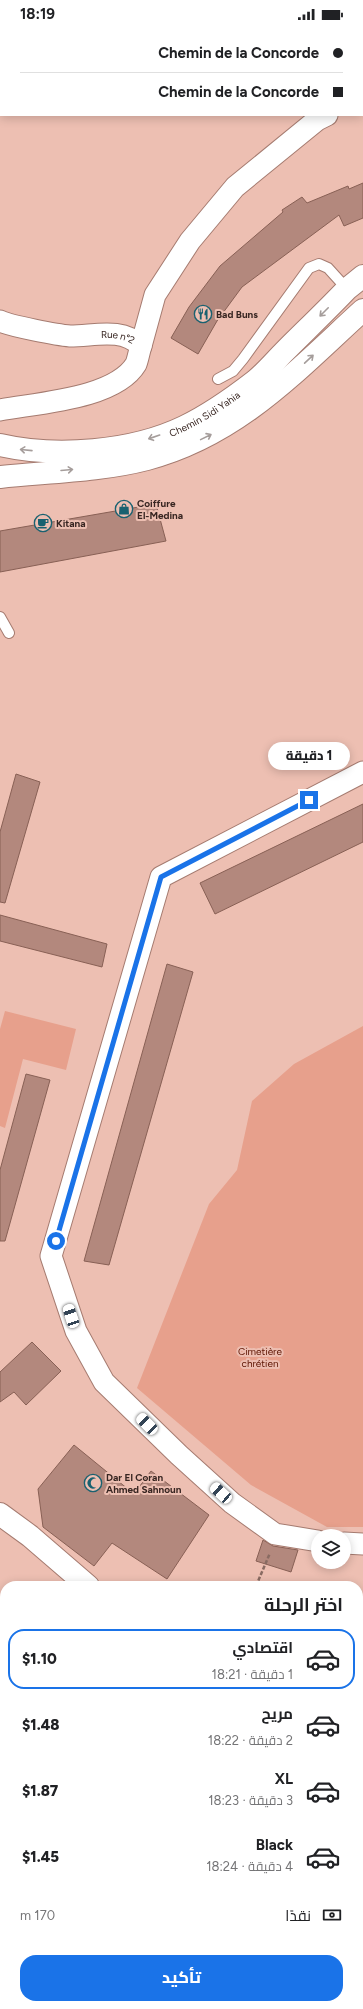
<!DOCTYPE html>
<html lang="ar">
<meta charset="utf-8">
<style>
body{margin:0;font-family:Figtree,Cairo,sans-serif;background:#f2f2f2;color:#202124;direction:rtl;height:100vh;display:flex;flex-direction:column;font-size:15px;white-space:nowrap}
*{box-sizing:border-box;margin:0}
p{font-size:13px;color:#757577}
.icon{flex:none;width:22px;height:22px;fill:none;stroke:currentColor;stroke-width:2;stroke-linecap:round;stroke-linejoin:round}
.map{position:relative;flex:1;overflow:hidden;direction:ltr}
.panel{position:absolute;left:0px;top:1553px;width:363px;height:428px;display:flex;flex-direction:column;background:#fff;border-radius:16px 16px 0 0;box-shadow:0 2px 10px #0003;direction:rtl}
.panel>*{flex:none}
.guide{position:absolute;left:0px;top:0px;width:363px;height:88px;box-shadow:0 2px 10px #0003;direction:rtl;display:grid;align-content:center;height:88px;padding:0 20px;background:#fff}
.fabs{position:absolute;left:311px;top:1501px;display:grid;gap:8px}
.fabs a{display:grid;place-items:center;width:40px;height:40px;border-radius:50%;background:#fff;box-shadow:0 2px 10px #0003;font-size:20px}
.end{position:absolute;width:18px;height:18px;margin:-9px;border:5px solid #1a73e8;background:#fff;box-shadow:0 0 0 2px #fff}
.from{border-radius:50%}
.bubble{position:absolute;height:28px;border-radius:14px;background:#fff;box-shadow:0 2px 10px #0003;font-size:13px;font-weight:800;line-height:28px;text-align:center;direction:rtl}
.car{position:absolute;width:12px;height:24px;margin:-12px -6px;border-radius:5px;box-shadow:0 0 3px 1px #0007;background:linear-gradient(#fff 24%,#345 0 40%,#fff 0 76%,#345 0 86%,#fff 0)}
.guide b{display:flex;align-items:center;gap:14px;height:38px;font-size:15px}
.guide b+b{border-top:1px solid #e0e0e0}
.guide i{width:10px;height:10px;background:#202124}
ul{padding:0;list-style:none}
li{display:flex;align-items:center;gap:12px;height:60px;margin:0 8px 6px;padding:0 12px;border:2px solid transparent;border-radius:16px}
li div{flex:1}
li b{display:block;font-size:15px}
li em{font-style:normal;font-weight:800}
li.on{border-color:#1a73e8}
li>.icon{width:36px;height:36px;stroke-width:1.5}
h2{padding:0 20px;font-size:18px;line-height:48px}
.pay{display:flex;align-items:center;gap:10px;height:44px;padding:0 20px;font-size:15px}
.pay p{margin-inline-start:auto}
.primary-button{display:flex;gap:8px;margin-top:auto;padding:8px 20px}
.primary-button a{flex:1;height:46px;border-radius:16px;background:#1a73e8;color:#fff;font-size:16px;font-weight:800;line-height:46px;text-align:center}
.status{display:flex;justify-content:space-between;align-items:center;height:28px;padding:0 20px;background:#fff;direction:ltr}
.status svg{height:11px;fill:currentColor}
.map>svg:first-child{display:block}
</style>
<div class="status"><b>18:19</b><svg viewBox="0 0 49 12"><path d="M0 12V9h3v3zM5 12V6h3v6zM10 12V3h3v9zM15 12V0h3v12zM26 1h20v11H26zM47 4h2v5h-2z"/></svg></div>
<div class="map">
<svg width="363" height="1981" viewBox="0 0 363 1981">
<rect width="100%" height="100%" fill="#edbfb2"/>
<!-- green -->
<path fill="#e7a08c" d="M5 983 76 1001 66 1042 23 1031 5 1100 0 1098V1001Z
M363 998V1499H327L251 1457 137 1360 209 1176 237 1142 252 1073 294 1036Z"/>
<!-- building -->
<path fill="#b3887d" stroke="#886055" d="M363 155V190L344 198 339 187 242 259 217 293 198 326 171 310 189 279 220 238 283 184 282 182 302 169 307 175 348 158 349 161Z
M156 476 166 513 0 544V503Z
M16 746 40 754 5 875 0 874V804Z
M363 776V814L215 886 200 855Z
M0 887 107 916 102 939 0 913Z
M167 936 193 944 109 1237 84 1233Z
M26 1046 50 1052 5 1213H0V1142Z
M32 1314 61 1343 26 1377 14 1364 0 1374V1344Z
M74 1417 134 1466 151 1443 209 1487 167 1551 112 1515 94 1538 43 1499 38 1461Z
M263 1512 273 1518 298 1522 291 1544 256 1533Z"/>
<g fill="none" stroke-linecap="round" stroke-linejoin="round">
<defs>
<path id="lane" d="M36 0V1
M218 351 233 343 243 331 309 240 319 236 328 240 347 261
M0 589 9 605"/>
<g id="street">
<path d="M66 1 72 0"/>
<path d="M0 5H1"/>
<path d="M362 68H363"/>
<path id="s1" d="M0 293C10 298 58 307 70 308 95 308 121 299 141 318 139 324 138 331 136 336 115 371 37 375 0 382"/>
<path d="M141 318 155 267 190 213 235 159 317 92 327 87"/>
<path d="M318 1513 275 1506 232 1475 179 1427 104 1354 76 1303 51 1228 161 849 363 744"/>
<path d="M344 1515 363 1516"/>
<path d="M0 1580 5 1583"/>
<path d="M0 1696 5 1697"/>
</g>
<g id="secondary">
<path id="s2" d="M0 417C56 430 132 424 184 399 209 387 233 370 255 353 266 344 275 333 285 323 306 302 327 282 347 261L363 248"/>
<path d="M0 449C47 444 101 443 147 431 238 407 296 343 363 282"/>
<path d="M0 1486 30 1508 88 1558"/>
<path d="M358 1672H363"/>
</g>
<path id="highway" d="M358 1919H363
M0 1939 5 1938"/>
</defs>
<!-- lane casing -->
<use href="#lane" stroke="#a57b70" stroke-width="12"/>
<!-- street casing -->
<use href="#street" stroke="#a57b70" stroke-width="23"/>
<!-- secondary casing -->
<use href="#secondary" stroke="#a57b70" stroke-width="24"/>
<!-- highway casing -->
<use href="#highway" stroke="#22707f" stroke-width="24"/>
<!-- path -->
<path stroke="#896b62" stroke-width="2.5" stroke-dasharray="4 2" stroke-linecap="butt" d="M256 1558 270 1525"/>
<!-- lane -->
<use href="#lane" stroke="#fff" stroke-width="10"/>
<!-- street -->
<use href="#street" stroke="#fff" stroke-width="21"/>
<!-- secondary -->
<use href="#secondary" stroke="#fff" stroke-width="22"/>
<!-- highway -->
<use href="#highway" stroke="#1798b2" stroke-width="22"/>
</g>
<!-- one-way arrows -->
<defs><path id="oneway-shaft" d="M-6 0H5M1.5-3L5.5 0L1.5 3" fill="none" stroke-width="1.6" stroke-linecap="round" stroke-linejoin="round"/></defs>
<g stroke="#a59d9b">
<use href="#oneway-shaft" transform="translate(324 284) rotate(135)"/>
<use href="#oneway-shaft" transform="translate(309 331) rotate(-43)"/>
<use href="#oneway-shaft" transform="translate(154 409) rotate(161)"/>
<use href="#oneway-shaft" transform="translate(206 409) rotate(-26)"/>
<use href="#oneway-shaft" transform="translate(26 422) rotate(-174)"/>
<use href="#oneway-shaft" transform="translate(67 442) rotate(-5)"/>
</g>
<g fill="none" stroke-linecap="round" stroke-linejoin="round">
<!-- route -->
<path stroke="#1a73e8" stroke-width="5" d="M56 1213 161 849 309 772"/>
</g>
<!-- icons -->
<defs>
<symbol id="restaurant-ring" viewBox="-11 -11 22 22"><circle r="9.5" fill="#edbfb2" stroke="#196170" stroke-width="1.5"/><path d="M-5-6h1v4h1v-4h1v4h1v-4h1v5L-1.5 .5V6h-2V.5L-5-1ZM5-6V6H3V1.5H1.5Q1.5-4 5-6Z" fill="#196170"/></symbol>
<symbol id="shop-ring" viewBox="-11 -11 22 22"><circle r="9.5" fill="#edbfb2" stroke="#196170" stroke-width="1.5"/><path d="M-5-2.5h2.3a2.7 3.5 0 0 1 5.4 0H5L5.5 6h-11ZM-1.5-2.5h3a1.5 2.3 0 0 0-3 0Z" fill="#196170"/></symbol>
<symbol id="cafe-ring" viewBox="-11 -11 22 22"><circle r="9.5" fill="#edbfb2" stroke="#196170" stroke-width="1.5"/><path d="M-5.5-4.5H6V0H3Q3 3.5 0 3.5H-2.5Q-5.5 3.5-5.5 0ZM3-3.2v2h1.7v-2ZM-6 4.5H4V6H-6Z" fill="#196170"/></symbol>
<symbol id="mosque-ring" viewBox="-11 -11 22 22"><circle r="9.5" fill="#edbfb2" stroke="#196170" stroke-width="1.5"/><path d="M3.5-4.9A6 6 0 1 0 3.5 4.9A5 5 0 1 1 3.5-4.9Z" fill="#196170"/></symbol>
</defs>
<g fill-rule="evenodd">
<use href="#restaurant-ring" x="193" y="276" width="20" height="20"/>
<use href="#shop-ring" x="114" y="471" width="20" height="20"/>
<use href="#cafe-ring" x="33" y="485" width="20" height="20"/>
<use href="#mosque-ring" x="83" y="1445" width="20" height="20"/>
</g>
<g text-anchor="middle" stroke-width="4" stroke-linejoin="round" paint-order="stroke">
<!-- poi labels -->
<g font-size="10" font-weight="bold" fill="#372521" stroke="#edbfb2" text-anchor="start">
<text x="216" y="290">Bad Buns</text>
<text x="137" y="479">Coiffure<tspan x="137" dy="12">El-Medina</tspan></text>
<text x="56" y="499">Kitana</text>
<text x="106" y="1453">Dar El Coran<tspan x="106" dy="12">Ahmed Sahnoun</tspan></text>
</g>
<!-- street labels -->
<g font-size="10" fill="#372521" stroke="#edbfb2">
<text dy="4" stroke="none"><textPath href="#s1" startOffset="120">Rue n°2</textPath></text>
<text dy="4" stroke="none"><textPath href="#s2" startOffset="212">Chemin Sidi Yahia</textPath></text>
</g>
<!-- park labels -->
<g font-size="10" fill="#5c1300" stroke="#edbfb2">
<text x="260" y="1327">Cimetière<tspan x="260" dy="12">chrétien</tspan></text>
</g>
</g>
</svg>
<div class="fabs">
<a><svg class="icon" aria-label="layers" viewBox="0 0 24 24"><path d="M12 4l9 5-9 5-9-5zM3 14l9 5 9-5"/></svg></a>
</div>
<i class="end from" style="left:56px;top:1213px"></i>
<i class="end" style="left:309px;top:772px"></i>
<div class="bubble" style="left:268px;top:714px;width:82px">1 دقيقة</div>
<i class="car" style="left:71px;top:1288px;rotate:342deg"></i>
<i class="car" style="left:147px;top:1396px;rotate:315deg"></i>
<i class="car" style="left:221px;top:1465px;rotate:312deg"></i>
<div class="guide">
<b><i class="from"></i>Chemin de la Concorde</b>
<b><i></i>Chemin de la Concorde</b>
</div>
<section class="panel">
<h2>اختر الرحلة</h2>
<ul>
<li class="on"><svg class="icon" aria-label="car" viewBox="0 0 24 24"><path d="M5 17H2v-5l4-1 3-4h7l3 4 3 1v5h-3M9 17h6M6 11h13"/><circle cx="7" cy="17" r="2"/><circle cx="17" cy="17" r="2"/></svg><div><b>اقتصادي</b><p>1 دقيقة · 18:21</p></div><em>$1.10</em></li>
<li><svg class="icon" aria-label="car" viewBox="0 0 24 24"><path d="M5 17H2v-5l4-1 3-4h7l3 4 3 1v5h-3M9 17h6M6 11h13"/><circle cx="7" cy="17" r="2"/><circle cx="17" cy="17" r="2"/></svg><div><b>مريح</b><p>2 دقيقة · 18:22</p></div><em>$1.48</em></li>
<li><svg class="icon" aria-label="car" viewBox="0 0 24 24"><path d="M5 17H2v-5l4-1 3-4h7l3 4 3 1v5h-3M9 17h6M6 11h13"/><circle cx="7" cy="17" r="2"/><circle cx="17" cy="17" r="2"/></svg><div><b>XL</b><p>3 دقيقة · 18:23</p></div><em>$1.87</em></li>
<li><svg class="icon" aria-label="car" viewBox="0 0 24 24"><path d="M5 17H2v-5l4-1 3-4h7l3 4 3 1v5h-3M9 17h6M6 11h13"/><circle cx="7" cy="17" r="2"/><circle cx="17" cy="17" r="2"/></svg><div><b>Black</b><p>4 دقيقة · 18:24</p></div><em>$1.45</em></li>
</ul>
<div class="pay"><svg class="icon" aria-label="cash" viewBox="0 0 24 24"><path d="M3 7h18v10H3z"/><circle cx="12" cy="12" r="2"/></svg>نقدًا<p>170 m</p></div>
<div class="primary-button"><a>تأكيد</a></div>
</section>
</div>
